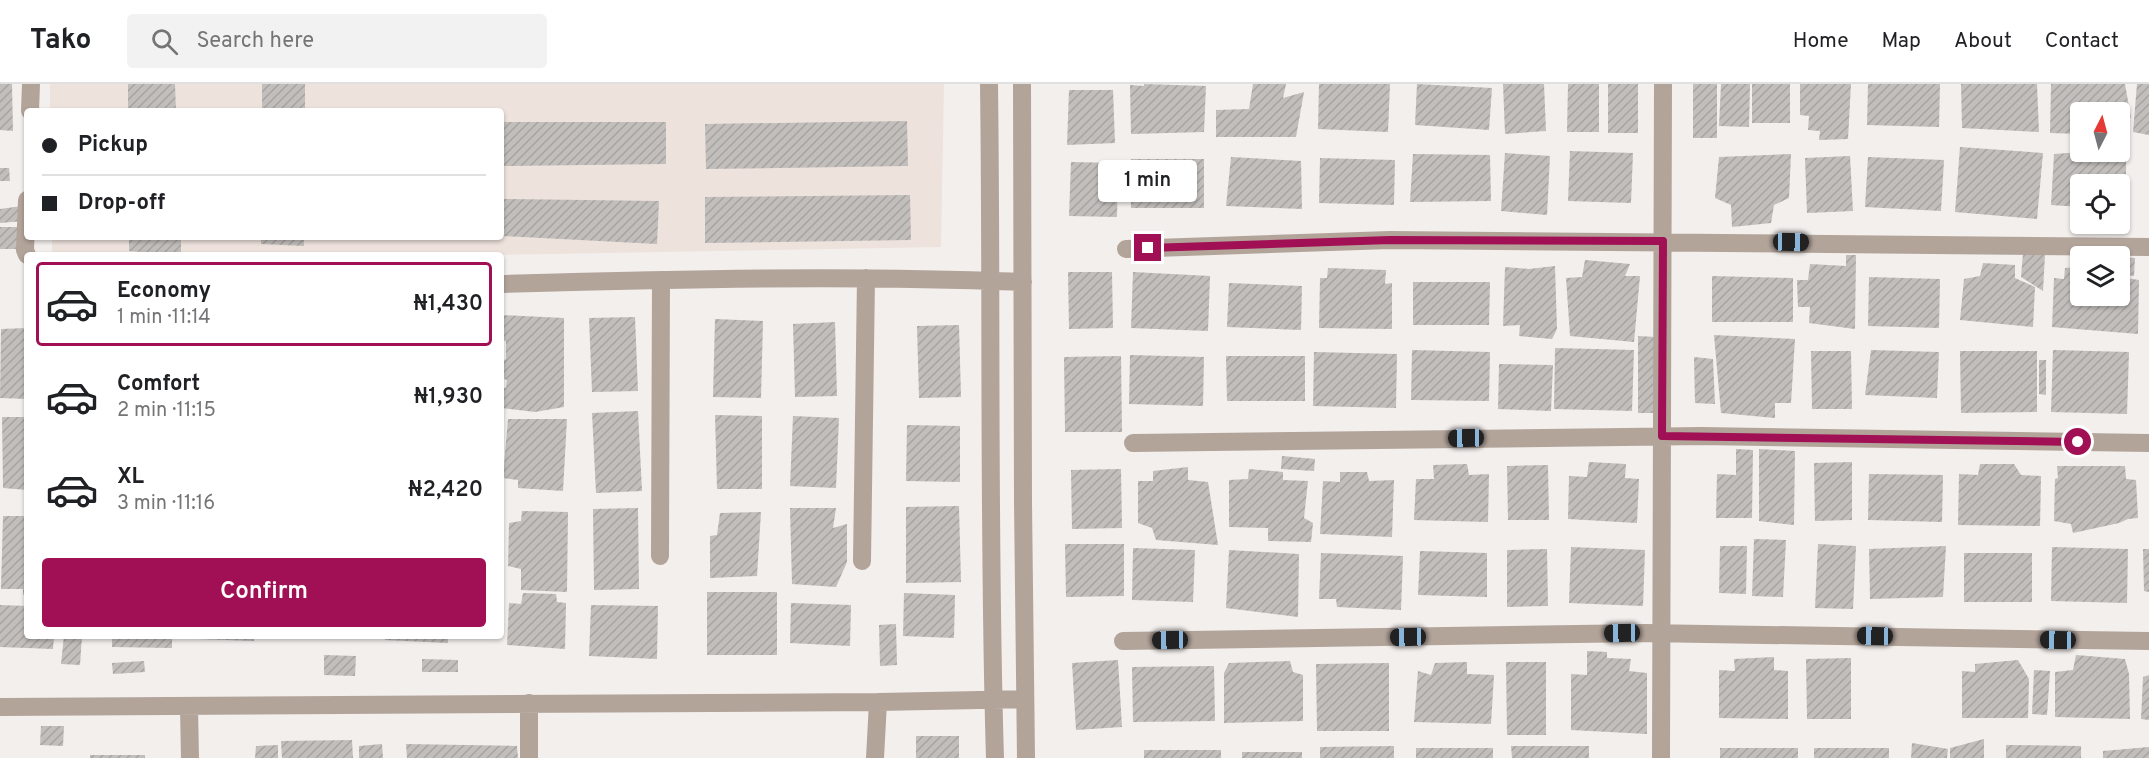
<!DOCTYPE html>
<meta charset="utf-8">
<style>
body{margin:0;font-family:Overpass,sans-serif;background:#f2f2f2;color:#202124;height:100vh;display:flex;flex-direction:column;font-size:22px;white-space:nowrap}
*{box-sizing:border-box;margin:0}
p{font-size:20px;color:#757577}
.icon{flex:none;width:33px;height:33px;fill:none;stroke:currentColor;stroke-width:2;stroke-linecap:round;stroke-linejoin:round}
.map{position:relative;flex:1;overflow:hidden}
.details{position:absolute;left:24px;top:168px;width:480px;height:387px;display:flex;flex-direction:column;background:#fff;border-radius:6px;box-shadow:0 2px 4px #0004}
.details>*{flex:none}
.guide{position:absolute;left:24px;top:24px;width:480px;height:132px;border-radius:6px;box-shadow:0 2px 4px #0004;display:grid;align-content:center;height:132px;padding:0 18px;background:#fff}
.needle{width:39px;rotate:6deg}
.tools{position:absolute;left:2070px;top:18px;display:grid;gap:12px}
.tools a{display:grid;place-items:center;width:60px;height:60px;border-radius:6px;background:#fff;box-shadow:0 2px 4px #0004;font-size:30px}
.end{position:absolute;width:27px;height:27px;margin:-14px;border:8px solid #a10f54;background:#fff;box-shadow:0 0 0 3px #fff}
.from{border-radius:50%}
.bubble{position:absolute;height:42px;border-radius:6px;background:#fff;box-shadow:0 2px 4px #0004;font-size:20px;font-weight:600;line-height:42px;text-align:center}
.car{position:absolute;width:18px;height:36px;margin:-18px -9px;border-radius:8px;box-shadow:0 0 4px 2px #0007;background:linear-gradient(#222 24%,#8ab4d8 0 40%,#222 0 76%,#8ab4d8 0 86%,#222 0)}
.guide b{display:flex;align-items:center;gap:21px;height:57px;font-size:22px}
.guide b+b{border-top:2px solid #e0e0e0}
.guide i{width:15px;height:15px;background:#202124}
ul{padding:10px 0 0;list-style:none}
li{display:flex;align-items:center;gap:18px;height:84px;margin:0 12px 9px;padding:0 6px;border:3px solid transparent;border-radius:6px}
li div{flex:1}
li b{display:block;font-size:22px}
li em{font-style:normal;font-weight:600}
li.on{border-color:#a10f54}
li>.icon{width:54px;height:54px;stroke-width:1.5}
.primary-button{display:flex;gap:12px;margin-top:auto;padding:12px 18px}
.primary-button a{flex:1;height:69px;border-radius:6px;background:#a10f54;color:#fff;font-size:24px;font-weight:600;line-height:69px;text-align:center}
header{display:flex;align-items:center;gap:36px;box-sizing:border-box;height:84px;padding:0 30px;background:#fff;border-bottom:2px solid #e0e0e0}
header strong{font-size:28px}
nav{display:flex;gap:33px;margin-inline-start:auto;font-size:21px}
.search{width:420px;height:54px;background:#f2f2f2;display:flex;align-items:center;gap:15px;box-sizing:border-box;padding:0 21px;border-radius:6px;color:#757577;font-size:22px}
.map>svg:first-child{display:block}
</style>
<header>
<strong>Tako</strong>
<div class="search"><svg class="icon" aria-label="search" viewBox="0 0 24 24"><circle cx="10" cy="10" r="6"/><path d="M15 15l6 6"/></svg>Search here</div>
<nav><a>Home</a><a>Map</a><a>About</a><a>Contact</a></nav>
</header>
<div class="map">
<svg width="2149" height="674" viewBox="0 0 2149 674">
<defs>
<pattern id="building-hatch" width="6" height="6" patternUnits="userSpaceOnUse" patternTransform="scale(1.5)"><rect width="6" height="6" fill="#c2bebc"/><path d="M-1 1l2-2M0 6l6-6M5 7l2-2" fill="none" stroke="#a6a3a1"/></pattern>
</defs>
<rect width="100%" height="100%" fill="#f3efed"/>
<!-- built -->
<path fill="#eee2dc" d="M50 0H944L941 163 501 171H52V153H501V27H50Z"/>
<!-- building -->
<path fill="url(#building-hatch)" d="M0 0H12L13 47 0 46Z
M128 0H175L176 27H128Z
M262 0H305V27H262Z
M1144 0 1206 2 1204 48 1131 50 1130 1 1144 2Z
M1253 0H1286L1283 14 1304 8 1296 53H1216V26L1249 25Z
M1319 0H1390L1388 48 1318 45Z
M1417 0 1492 4 1489 46 1415 41Z
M1503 0H1544L1546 47 1505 50Z
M1568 0H1599V48H1567Z
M1608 0H1638V49H1608Z
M1693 0H1717V54H1693Z
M1721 0H1750L1749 43 1719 42Z
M1752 0H1790V39H1752Z
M1800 0H1851L1848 55 1819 56 1820 47 1808 46 1809 32 1800 31Z
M1868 0H1940L1939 43 1867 41Z
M1961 0H2037L2039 48 1962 44Z
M2051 0H2125L2131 34H2123V42H2120V28H2080V50L2050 49Z
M2137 0H2149V51L2133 48Z
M1069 6H1113L1115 59 1067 61Z
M907 37 908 82 706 85 705 40Z
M501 38H666V80L501 82Z
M2120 62H2126V125L2120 124V100H2080V123L2051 121 2054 70 2081 68H2120Z
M1960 63 2043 69 2037 135 1955 128Z
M1570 67 1633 69 1631 119 1568 117Z
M1505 69 1550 72 1547 131 1501 127Z
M1413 70 1490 71 1491 117 1410 118Z
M1791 70 1789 114 1774 121 1771 139 1732 143 1731 121 1715 114 1719 73Z
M1850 72 1853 127 1807 129 1805 74Z
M1231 73 1301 77 1302 125 1226 122Z
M1868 73 1944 76 1941 127 1865 123Z
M1320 74 1395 76 1394 121 1319 119Z
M1131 75H1204V124H1131Z
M1071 78 1118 79 1117 133 1069 132Z
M0 84H9L10 97H0Z
M910 111 911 156 705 159V113Z
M501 115 659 117 657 160 501 152Z
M22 122 24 137 0 139V125Z
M0 143H20V165H0Z
M129 153H181V171L129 167Z
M261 153H304V162L261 160Z
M2023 169 2045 170 2043 207 2021 193Z
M1846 171H1856L1855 245 1809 239 1810 223H1798L1797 196H1808L1810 180 1846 182Z
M2120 173 2135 174 2134 192 2120 190Z
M1585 176 1630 180 1625 192H1640L1634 258 1570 252 1566 194 1582 193Z
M1983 179 2015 181V194L2035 203 2033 243 1960 236 1964 195 1980 192Z
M1555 182 1557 245 1552 255 1519 252 1520 241 1503 242 1505 183 1529 185Z
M2080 183V212H2120V193L2139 196 2138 250 2052 243 2054 194 2064 195 2065 184Z
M1328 184 1386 186 1385 200 1392 199V245L1319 244 1320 194H1327Z
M1068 188H1112L1113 244 1069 245Z
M1133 188 1210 192 1208 247 1131 244Z
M1712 192 1793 194V238H1712Z
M1869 193 1940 195 1939 244 1868 242Z
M1413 198H1490L1489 241H1413Z
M1229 199 1302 202 1301 246 1227 243Z
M501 231 564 234V323L535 328 501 324V303L506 304 507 296 501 294V278L506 275V257L501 256Z
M635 233 638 307 592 308 589 234Z
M715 235 763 237 761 314 713 313Z
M835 238 837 312 795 313 793 240Z
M959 241 961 313 919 314 917 242Z
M27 244V315L0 314 1 245Z
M1714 251 1795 255 1791 319H1775V334L1721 329Z
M1638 252 1656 253V329H1638Z
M1555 264 1634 266 1632 327 1554 325Z
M1412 266 1490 268 1489 317 1411 316Z
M1871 266 1939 268 1937 314 1865 311Z
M2053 266 2129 268 2127 330 2051 328Z
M1811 267H1851L1852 325H1812Z
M1960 267H2037V328L1961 329Z
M1314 268 1397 270 1396 324 1313 322Z
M1130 271 1204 273 1203 322 1129 320Z
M1121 272 1122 348H1065L1064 273Z
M1226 272H1305V317H1227Z
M1694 273 1713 275 1715 320 1695 319Z
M2039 276H2046V311L2039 310Z
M1499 280 1553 281 1551 327 1498 325Z
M638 327 642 407 596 409 592 329Z
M715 331 762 332V405H717Z
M793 332 839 334 836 404 790 402Z
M2 333H27V406L3 404Z
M508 335H567L563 407 518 404V396L503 394Z
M907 341 960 342V398L906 397Z
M1736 365 1753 366 1752 434H1716L1717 390 1736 391Z
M1759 365 1795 367 1794 441 1759 437Z
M1282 372 1315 375 1314 387 1281 385Z
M1589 378 1626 380 1625 394 1639 395 1637 439 1568 435 1569 392 1587 393Z
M1852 378V436L1815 437 1814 379Z
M1467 380 1469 391 1489 390 1488 438 1414 436 1416 395H1434L1433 381Z
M1980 380H2014L2021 391 2041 392 2040 442 1958 441 1959 390 1978 391Z
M1548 381 1549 436H1508L1507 382Z
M2057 382H2125L2126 395 2136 396 2138 434 2128 435 2119 439 2073 449 2071 440 2054 437 2055 395 2058 394Z
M1188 383V396L1208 398 1218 461 1156 456 1152 444 1138 439V397H1153V387Z
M1121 385 1122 444 1072 445 1071 386Z
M1249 385 1283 388V396L1308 397 1304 434 1313 439 1311 458 1268 457V444L1229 443V396L1248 395Z
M1340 388H1367L1369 397 1394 396 1392 453 1320 450 1323 397 1340 398Z
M1869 390 1943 391 1942 438 1868 436Z
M959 422 961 498 906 499V423Z
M638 424 639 505 594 506 593 425Z
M790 424H836L833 444 847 440V478L836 503 792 500Z
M522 427 568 428 567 508 521 506V485L508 482 509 439 521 437Z
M761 428 757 492 710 494V452L717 451 720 429Z
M3 432H27V512L23 511V505H1Z
M1754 455 1786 456 1783 513 1752 512Z
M1065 460H1124V512L1066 513Z
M1818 460 1856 462 1853 525 1815 524Z
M1720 462H1747L1746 510 1719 509Z
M1946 462 1943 513 1870 515 1869 465Z
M1571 463 1645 466 1643 522 1569 519Z
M2052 463 2128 465 2127 519 2051 517Z
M1133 464 1195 466 1193 518 1132 516Z
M1547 465 1548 522 1507 523V466Z
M2143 465H2149V508L2144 507Z
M1229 466 1299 470 1298 533 1226 524Z
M1420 467 1487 469V513L1418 511Z
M1321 469 1403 472 1401 526 1337 523 1336 515H1319Z
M1964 469H2032V518H1964Z
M707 508H777V571H707Z
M523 509 556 510 557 518 566 519 565 565 507 561 509 519 521 520Z
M904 509 955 511 954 554 903 552Z
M791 519 851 521 850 562 790 559Z
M0 521 27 522V552H54L53 565 0 563Z
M591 521 658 522 657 575 589 572Z
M896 540 897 581 880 582 879 541Z
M64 552H82L80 581 61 580Z
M112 552H172V564L112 563Z
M197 552H254V557L197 555Z
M384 552H448V559L385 556Z
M1587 567 1607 568V574L1631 575 1629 587 1647 589V650L1571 646V590L1587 591Z
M324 571 356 572 355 592 324 591Z
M2076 571 2125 575 2129 590 2130 635 2055 633V588L2073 586Z
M1774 573V586L1788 587V635L1719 634V586L1735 587 1734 575Z
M1851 574V635H1807L1806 575Z
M422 575 458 576V588H422Z
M1118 576 1122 643 1076 646 1072 579Z
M2018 576 2029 595 2028 634H1962V587L1975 588V580Z
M144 577 145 588 113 590 112 579Z
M1290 577 1293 588 1303 591V637L1224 639V589L1229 579Z
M1467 578V590L1494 591 1491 640 1414 638 1418 587 1431 591 1435 579Z
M1506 578H1546V651H1507Z
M1389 579V647H1317L1316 580Z
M1214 582 1215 637 1133 638 1132 583Z
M2034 586 2050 587 2047 631 2032 630Z
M2149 591V636L2141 635 2143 593Z
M41 642H64L63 662 40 661Z
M916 652H959V674H916Z
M1984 655V674H1950V664Z
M352 656 353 674H282L281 657Z
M1912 659 1948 665 1947 674H1911Z
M382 660 383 674H359V662Z
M406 660 517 662 518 674H407Z
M278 661V674H255L256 662Z
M2006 661 2081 662V674H2006Z
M1394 662V674H1320V663Z
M1511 662H1589V674H1512Z
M2149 663V674H2103V667Z
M1416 664H1493V674H1416Z
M1720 664H1798V674H1720Z
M1814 664H1889V674H1814Z
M1144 666H1221V674H1144Z
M1242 668H1302V674H1242Z
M90 671H145V674H90Z"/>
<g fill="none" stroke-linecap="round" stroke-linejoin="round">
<!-- minor -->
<path stroke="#b3a49a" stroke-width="18" d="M989 0C992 225 988 449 995 674
M1022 0 1023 418 1026 674
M30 27 31 0
M27 116 25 166 27 171
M1126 165 1390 156 2149 163
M501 200C675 195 849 191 1023 198
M1133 359 1702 352 2149 359
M660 472 661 196
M862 477 866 194
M1123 557 1646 549 2149 557
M529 619V674
M0 623 878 618 1025 615
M189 623 190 674
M875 674 878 618
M1661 674 1663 0"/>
</g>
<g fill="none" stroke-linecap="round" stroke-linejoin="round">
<!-- route -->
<path stroke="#a10f54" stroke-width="8" d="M1148 164 1390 156 1663 157 1662 352 2078 358"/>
</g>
</svg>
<div class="tools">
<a><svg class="needle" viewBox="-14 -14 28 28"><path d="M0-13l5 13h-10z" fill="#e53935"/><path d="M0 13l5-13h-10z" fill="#757577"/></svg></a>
<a><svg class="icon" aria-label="locate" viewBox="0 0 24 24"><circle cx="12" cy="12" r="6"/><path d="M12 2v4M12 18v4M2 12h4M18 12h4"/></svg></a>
<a><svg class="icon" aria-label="layers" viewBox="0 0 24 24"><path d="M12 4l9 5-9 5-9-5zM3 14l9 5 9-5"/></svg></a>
</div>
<i class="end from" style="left:2078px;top:358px"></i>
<i class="end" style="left:1148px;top:164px"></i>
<div class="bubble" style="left:1098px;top:76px;width:99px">1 min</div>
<i class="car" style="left:1791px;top:158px;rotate:91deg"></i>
<i class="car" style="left:1466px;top:354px;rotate:269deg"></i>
<i class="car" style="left:1622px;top:549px;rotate:269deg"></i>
<i class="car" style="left:1875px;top:552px;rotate:271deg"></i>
<i class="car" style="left:1408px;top:553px;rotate:269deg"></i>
<i class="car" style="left:1170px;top:556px;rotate:269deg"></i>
<i class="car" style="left:2058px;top:556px;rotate:271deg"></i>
<div class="guide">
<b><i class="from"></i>Pickup</b>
<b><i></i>Drop-off</b>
</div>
<section class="details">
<ul>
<li class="on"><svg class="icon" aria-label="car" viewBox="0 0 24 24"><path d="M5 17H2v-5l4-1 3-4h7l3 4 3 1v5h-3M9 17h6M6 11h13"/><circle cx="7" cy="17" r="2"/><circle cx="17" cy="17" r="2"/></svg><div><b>Economy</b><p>1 min · 11:14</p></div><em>₦1,430</em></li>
<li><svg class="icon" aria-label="car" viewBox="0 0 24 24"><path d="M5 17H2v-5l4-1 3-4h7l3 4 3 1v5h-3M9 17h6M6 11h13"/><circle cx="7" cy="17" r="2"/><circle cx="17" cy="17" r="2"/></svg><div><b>Comfort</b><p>2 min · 11:15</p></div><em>₦1,930</em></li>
<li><svg class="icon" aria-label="car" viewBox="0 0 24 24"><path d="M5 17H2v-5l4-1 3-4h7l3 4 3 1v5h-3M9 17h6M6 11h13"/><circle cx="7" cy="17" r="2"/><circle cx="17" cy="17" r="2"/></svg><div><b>XL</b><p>3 min · 11:16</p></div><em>₦2,420</em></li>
</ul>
<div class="primary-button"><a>Confirm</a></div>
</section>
</div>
